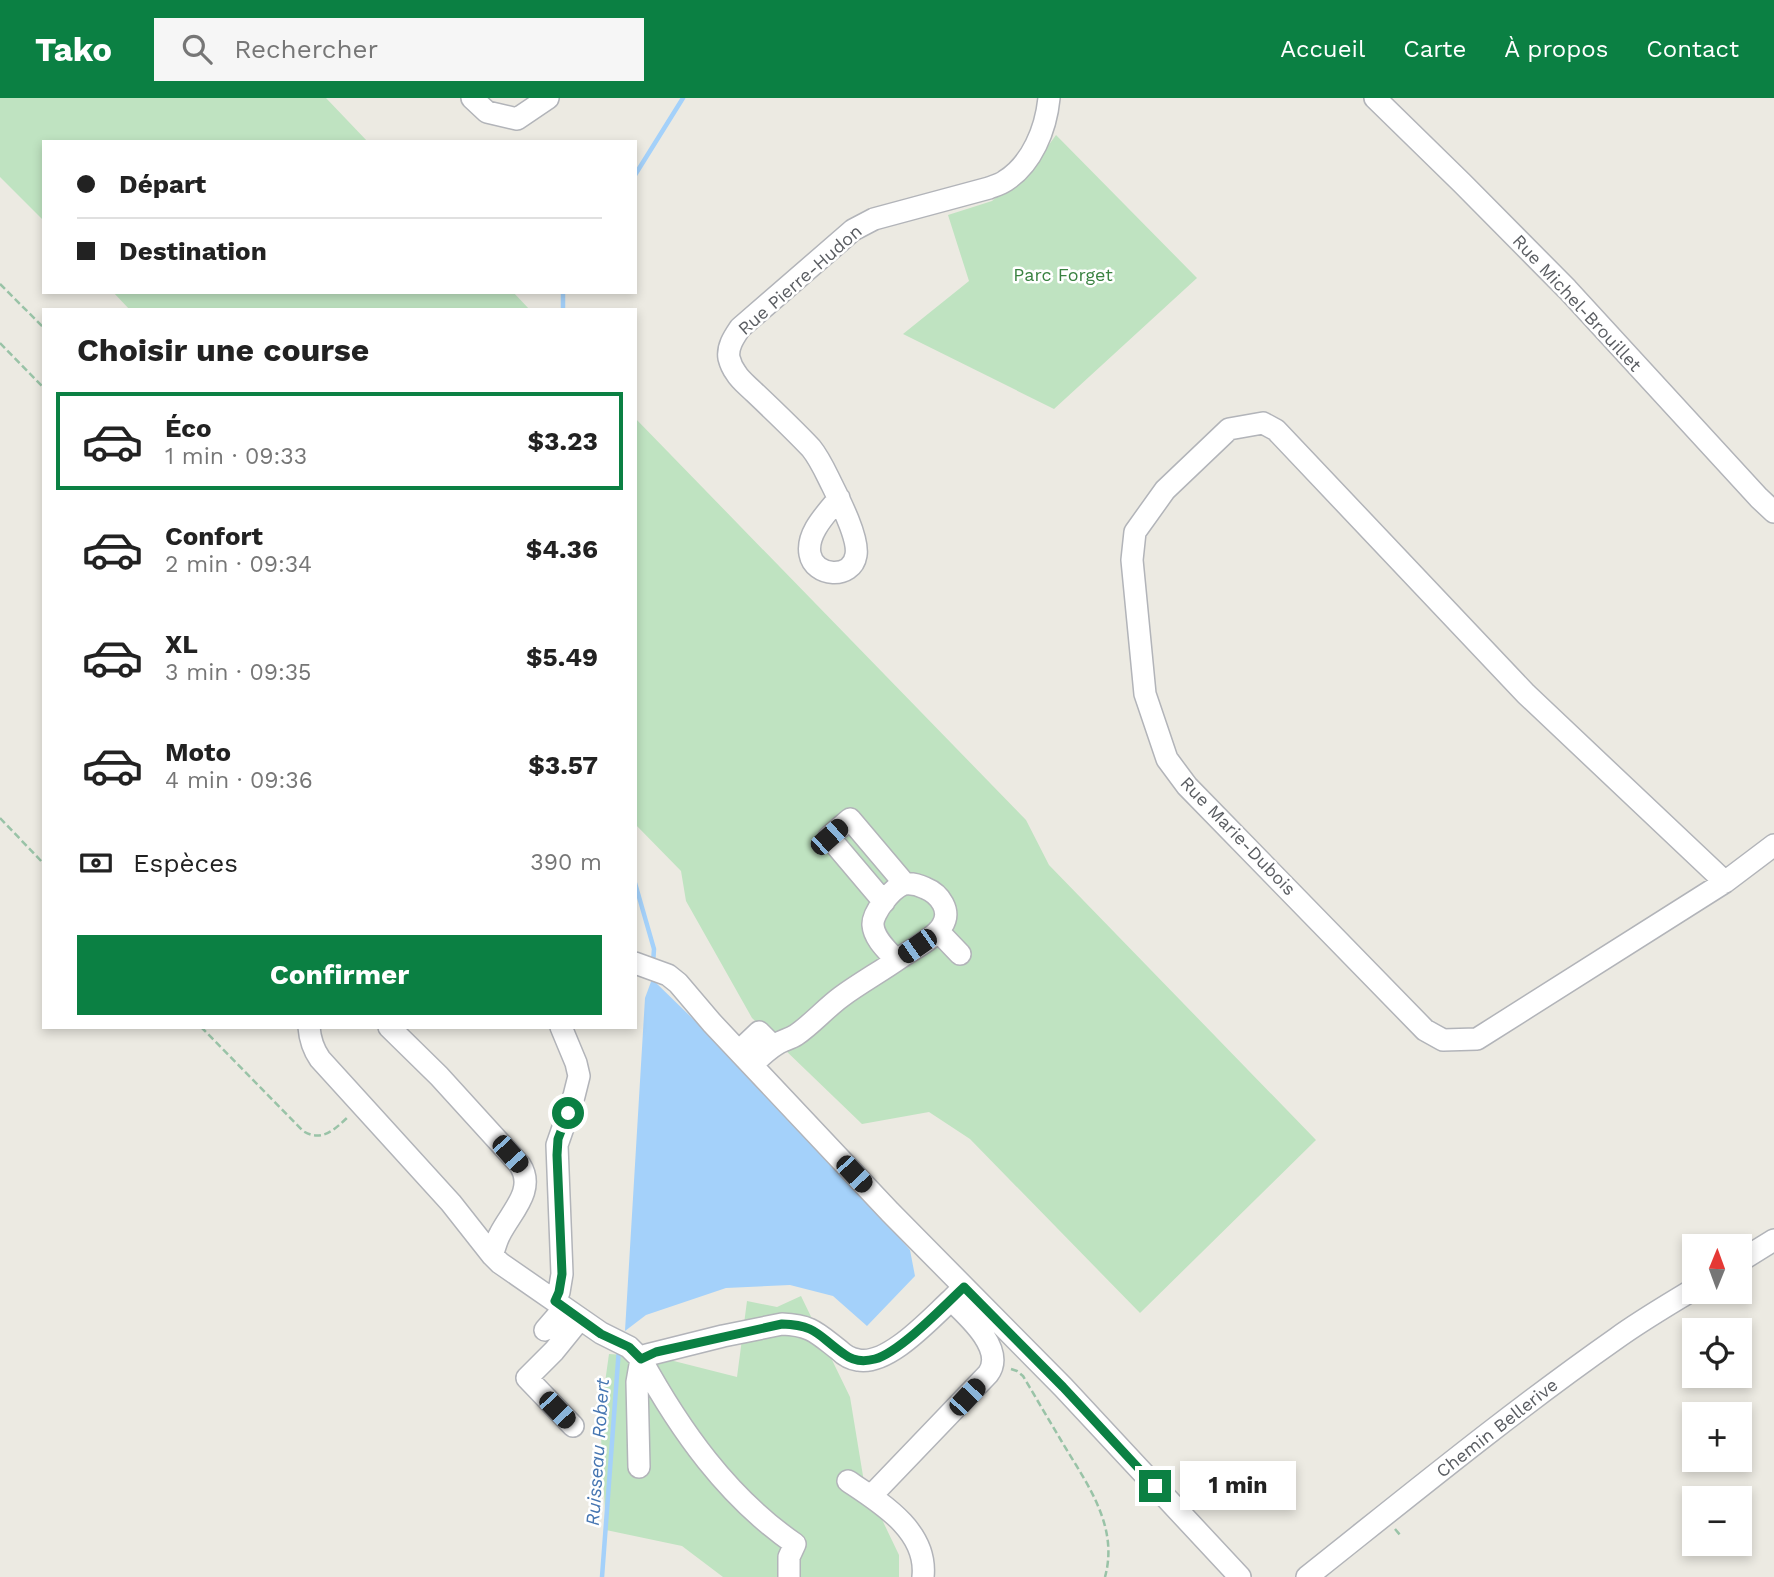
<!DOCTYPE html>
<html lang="fr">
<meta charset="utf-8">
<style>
body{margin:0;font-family:"Work Sans",sans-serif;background:#f6f6f6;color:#222;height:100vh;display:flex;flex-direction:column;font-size:26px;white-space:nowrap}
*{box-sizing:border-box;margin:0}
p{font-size:23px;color:#767676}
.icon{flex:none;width:38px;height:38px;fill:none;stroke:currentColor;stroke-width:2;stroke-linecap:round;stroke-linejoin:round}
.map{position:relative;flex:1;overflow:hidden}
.panel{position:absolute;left:42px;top:210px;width:595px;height:721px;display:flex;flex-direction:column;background:#fff;border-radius:0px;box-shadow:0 4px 10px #0003}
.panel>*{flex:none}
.hud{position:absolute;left:42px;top:42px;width:595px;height:154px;border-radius:0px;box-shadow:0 4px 10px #0003;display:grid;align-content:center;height:154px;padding:0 35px;background:#fff}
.needle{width:46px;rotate:1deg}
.buttons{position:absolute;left:1682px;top:1136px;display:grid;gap:14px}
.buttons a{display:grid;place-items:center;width:70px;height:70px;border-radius:0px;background:#fff;box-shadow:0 4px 10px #0003;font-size:35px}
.end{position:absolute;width:32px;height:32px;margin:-16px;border:9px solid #0b8043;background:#fff;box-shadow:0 0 0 4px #fff}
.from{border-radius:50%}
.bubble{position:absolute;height:49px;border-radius:0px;background:#fff;box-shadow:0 4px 10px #0003;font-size:23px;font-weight:700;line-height:49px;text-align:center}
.car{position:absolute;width:21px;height:42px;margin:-21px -10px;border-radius:9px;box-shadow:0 0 5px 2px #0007;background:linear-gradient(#222 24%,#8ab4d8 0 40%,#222 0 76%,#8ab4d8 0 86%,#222 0)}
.hud b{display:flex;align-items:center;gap:24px;height:66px;font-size:26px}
.hud b+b{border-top:2px solid #e0e0e0}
.hud i{width:18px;height:18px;background:#222}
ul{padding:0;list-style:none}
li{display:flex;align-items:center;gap:21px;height:98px;margin:0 14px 10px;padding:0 21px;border:4px solid transparent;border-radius:0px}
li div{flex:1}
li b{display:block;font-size:26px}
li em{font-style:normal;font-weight:700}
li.current{border-color:#0b8043}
li>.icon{width:63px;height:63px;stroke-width:1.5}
h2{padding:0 35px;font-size:32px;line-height:84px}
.pay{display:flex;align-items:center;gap:18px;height:77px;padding:0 35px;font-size:26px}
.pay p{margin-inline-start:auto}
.cta{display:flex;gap:14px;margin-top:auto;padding:14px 35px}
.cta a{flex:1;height:80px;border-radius:0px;background:#0b8043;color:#fff;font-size:28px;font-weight:700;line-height:80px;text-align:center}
header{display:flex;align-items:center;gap:42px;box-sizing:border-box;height:98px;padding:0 35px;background:#0b8043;color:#fff}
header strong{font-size:33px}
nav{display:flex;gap:38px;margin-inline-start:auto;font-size:24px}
.search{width:490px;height:63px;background:#f6f6f6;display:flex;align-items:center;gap:18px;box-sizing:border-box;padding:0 24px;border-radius:0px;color:#767676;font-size:26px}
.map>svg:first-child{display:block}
</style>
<header>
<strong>Tako</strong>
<div class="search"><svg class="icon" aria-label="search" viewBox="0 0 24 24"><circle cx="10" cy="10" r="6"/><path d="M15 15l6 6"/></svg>Rechercher</div>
<nav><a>Accueil</a><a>Carte</a><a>À propos</a><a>Contact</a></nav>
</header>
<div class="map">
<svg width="1774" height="1479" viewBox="0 0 1774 1479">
<rect width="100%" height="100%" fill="#eceae2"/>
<!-- green -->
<path fill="#bfe3c1" d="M0 0H326L368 44H44V123L0 79Z
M1056 37 1197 180 1054 311 903 236 969 183 948 117 992 103 1032 70Z
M113 194H513L530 212H130Z
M635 320 1026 722 1049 767 1316 1042 1140 1215 970 1041 929 1014 862 1026 752 920 686 803 681 773 635 726Z
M801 1198 850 1299 864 1384 899 1457V1479H723L682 1448 606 1432 600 1320 609 1256 658 1259 737 1279 747 1203 777 1209Z"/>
<!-- water -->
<path fill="#a4d1fa" d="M652 881 797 1022 910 1152 915 1178 867 1228 833 1198 790 1187 726 1190 646 1217 625 1233 645 900Z"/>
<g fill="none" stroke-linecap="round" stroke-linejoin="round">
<!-- stream -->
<path stroke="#a4d1fa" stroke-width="4.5" d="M635 77 683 0
M563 212V194
M635 785 654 851 653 866
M602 1479 619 1250"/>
<defs>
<path id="minor" d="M472 0 487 14 517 21 548 0
M1375 0 1462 85 1567 191 1759 400 1774 414
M839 400C827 415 806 435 810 456 814 479 852 482 856 457 859 441 840 403 832 387 826 375 820 361 811 350 793 331 773 312 754 294 748 288 740 282 736 275 733 271 730 264 729 260 727 249 734 239 740 230L853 132 874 121 989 90C994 88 1001 86 1005 83 1032 66 1046 31 1049 0
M1725 784 1526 596 1276 332 1263 325 1229 331 1165 392 1135 434 1132 462 1145 596 1167 661 1187 688 1425 932 1443 942 1477 941 1725 784 1774 747
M884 804 829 739 850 721 905 786
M938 833 960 856
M635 865 668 877 678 885 712 925 890 1114 1063 1289 1240 1479
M309 929C310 942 313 951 320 961L451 1105 492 1157 500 1165 601 1235 629 1249 641 1261C680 1332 727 1399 795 1446L789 1459V1479
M389 929 439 978 520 1067C536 1092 511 1114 500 1136 496 1143 495 1150 492 1157
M739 953 759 934 773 948
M752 967C760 959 767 952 777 946 783 942 790 941 796 937 811 927 826 910 841 899 860 885 880 874 900 860 911 852 935 840 942 828 952 813 940 796 925 790 919 787 911 785 904 786 892 790 872 815 873 827 874 841 888 853 896 862
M1740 1163 1774 1142
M555 1203 559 1194 562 1176 557 1047 574 998 579 978 576 965 561 929
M545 1232 564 1210
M573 1328 527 1280 554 1253 580 1221
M639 1369 637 1284 641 1261 647 1257 723 1238 782 1226C811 1227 817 1235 839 1252 844 1257 851 1261 858 1262 888 1268 930 1221 951 1202
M848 1383C881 1405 928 1433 923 1479
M871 1398 988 1276C1006 1252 968 1218 951 1202L960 1193
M1307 1479C1409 1398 1510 1315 1617 1240 1642 1222 1668 1207 1694 1191"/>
</defs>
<!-- minor casing -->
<use href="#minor" stroke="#b2b4b9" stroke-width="24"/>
<!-- path -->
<path stroke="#99c3a7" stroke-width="2.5" stroke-dasharray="7 3.5" stroke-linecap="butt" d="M0 186 44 230
M0 245 44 290
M0 720 44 766
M201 929 303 1033C322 1045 335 1031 349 1018
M1011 1271 1017 1273 1023 1278C1036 1300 1049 1322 1062 1344 1087 1386 1119 1428 1105 1479
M1395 1431 1401 1438"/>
<!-- minor -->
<use href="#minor" stroke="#fff" stroke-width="21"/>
</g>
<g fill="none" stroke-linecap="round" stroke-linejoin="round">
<!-- route -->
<path stroke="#0b8043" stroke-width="9" d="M568 1015 558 1041 557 1057 562 1176 559 1194 555 1203 601 1236 629 1249 641 1261 656 1254 782 1226C817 1227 818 1238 844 1256 853 1263 864 1264 875 1261 900 1254 944 1208 964 1189L1063 1289 1155 1388"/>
</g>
<g text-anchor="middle" stroke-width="5" stroke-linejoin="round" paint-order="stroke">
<!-- park labels -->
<g font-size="18" fill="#398240" stroke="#fff">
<text x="1063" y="183">Parc Forget</text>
</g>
<!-- street labels -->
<g font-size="18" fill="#5a5d62" stroke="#fff">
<text transform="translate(800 182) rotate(-41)" y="6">Rue Pierre-Hudon</text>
<text transform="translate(1577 205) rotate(47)" y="6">Rue Michel-Brouillet</text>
<text transform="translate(1238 738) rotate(46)" y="6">Rue Marie-Dubois</text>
<text transform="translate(1497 1330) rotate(-38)" y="6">Chemin Bellerive</text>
</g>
<!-- water labels -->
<g font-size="19" font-style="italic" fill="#4676b2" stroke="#fff">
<text transform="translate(597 1354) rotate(-86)" y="7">Ruisseau Robert</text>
</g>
</g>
</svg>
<div class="buttons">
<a><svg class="needle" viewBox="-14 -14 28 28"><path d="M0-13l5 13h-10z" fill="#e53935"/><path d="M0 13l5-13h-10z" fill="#767676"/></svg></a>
<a><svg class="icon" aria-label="locate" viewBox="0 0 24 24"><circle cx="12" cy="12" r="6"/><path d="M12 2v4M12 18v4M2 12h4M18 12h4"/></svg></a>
<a>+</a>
<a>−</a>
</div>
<i class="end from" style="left:568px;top:1015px"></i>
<i class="end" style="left:1155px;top:1388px"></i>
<div class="bubble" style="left:1180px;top:1363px;width:116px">1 min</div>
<i class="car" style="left:829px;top:739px;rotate:48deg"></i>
<i class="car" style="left:917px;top:848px;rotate:235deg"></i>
<i class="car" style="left:510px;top:1056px;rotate:138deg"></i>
<i class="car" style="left:854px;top:1076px;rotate:137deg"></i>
<i class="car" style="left:967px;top:1299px;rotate:43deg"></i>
<i class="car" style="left:557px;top:1312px;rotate:136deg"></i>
<div class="hud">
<b><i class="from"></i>Départ</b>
<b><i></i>Destination</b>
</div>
<section class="panel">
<h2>Choisir une course</h2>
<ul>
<li class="current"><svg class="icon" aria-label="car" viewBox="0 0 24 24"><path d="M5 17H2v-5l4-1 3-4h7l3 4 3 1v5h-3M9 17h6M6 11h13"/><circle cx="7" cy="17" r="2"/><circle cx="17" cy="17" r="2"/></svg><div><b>Éco</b><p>1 min · 09:33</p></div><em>$3.23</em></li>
<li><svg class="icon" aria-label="car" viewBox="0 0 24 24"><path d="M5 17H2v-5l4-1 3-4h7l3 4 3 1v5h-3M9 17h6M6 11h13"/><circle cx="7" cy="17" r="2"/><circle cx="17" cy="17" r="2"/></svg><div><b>Confort</b><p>2 min · 09:34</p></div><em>$4.36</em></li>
<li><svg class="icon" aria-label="car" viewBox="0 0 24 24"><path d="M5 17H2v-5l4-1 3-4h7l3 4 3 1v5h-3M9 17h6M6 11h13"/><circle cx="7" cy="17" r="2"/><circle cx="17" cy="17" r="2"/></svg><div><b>XL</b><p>3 min · 09:35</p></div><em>$5.49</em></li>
<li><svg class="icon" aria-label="car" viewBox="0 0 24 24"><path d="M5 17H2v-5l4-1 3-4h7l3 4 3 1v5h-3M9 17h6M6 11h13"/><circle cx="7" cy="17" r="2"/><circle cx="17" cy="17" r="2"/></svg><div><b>Moto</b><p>4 min · 09:36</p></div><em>$3.57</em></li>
</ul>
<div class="pay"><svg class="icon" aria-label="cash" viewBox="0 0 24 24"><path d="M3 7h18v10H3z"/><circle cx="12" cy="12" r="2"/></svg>Espèces<p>390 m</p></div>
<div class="cta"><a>Confirmer</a></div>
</section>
</div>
